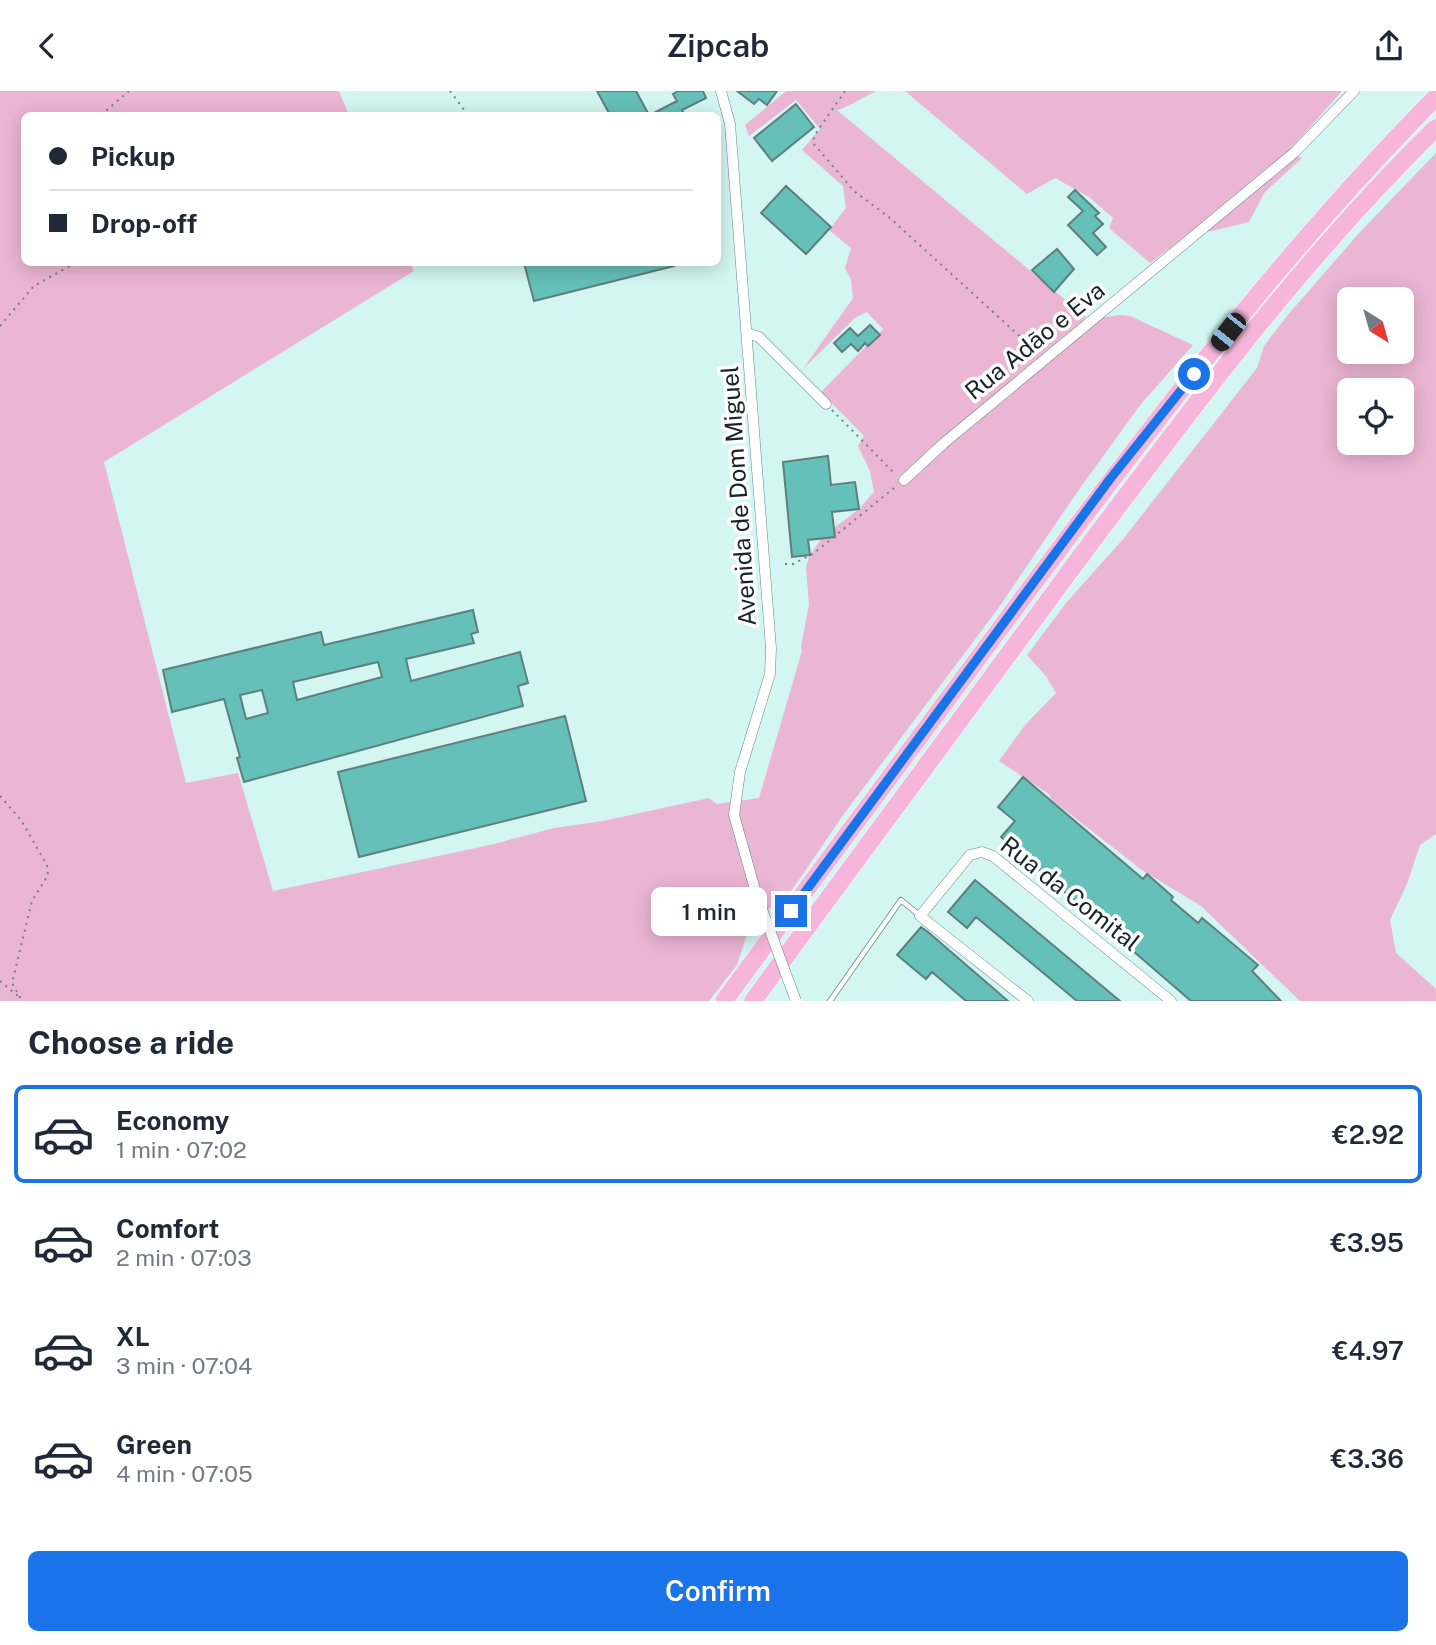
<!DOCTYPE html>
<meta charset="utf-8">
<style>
body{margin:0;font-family:"Public Sans",sans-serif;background:#f6f6f7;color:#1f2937;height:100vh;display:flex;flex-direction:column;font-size:26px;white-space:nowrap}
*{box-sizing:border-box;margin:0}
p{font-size:23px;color:#747a83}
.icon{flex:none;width:38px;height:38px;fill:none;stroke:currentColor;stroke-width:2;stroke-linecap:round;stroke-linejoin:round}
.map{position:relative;height:910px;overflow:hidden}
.details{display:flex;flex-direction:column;background:#fff;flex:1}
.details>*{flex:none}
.banner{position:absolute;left:21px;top:21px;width:700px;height:154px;border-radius:10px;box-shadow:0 4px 18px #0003;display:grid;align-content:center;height:154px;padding:0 28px;background:#fff}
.needle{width:46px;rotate:143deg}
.fabs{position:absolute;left:1337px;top:196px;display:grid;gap:14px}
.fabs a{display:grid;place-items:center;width:77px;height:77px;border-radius:10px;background:#fff;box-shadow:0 4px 18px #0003;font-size:35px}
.end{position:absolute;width:32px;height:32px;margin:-16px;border:9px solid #1a73e8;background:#fff;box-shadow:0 0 0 4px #fff}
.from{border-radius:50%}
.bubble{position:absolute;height:49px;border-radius:10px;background:#fff;box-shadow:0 4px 18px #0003;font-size:23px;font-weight:600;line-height:49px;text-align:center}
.car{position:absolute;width:21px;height:42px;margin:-21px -10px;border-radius:9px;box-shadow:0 0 5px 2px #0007;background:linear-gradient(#222 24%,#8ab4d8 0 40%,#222 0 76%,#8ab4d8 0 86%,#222 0)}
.banner b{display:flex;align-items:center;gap:24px;height:66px;font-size:26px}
.banner b+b{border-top:2px solid #e0e1e3}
.banner i{width:18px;height:18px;background:#1f2937}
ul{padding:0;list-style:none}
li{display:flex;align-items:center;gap:21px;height:98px;margin:0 14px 10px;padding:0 14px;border:4px solid transparent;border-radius:10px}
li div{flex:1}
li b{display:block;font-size:26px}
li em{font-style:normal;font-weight:600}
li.selected{border-color:#1a73e8}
li>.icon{width:63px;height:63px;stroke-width:1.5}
h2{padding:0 28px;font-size:32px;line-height:84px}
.action{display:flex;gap:14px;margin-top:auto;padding:14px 28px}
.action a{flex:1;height:80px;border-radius:10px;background:#1a73e8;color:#fff;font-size:28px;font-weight:600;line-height:80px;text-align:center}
header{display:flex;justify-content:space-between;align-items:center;height:91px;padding:0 28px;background:#fff;font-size:32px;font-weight:600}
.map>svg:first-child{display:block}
</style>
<header><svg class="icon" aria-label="back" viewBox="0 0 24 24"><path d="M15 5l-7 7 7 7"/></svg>Zipcab<svg class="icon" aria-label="share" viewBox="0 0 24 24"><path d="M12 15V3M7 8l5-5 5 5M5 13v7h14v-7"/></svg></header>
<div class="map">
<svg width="1436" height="910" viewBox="0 0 1436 910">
<rect width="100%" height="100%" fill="#d3f6f2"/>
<!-- green -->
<path fill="#ebb5d4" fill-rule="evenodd" d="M0 0H339L349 24H24V172H410L414 180 104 371 186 692 238 682 273 800 490 754 554 737 603 730 709 707 717 713 759 707 802 560 801 556 809 513 806 477 809 466 823 445 858 419 874 401 870 380 858 355 864 345 821 301 883 238 867 221 856 226 803 278 853 207 851 189 845 177 851 157 829 139 846 117 843 95 802 59 820 38 796 9 749 45 745 34 786 0H877C863 5 851 16 837 19L1086 226 1083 229 1120 224 1130 225 1193 254 1141 313 1080 397 997 519 846 720 783 812 768 818 754 833 747 843 737 874 709 910H0Z
M905 0H1342L1288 61 1302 67 1265 101 1249 131 1212 140 1190 142 1150 172 1109 137 1113 127 1089 106 1055 87 1027 103Z
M1436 62V743L1420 754 1407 793 1390 829 1396 862 1436 898V910H1300L1201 815 1142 779 1052 709 1049 703 999 670 1025 634 1056 602 1046 585 1027 564 1066 512 1124 447 1257 277 1264 255 1287 225 1360 141ZM1349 208H1402V261H1349ZM1349 299H1402V352H1349Z"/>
<!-- building -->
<path fill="#64c0b8" stroke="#5f7f7c" stroke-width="2" fill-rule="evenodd" d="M597 0H636L649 24H610Z
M678 0H703L706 7 682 19 685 24H650L677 10 673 3Z
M737 0H777L767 14 759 8 754 13Z
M796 13 814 36 772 70 754 47Z
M786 95 831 136 806 163 761 122Z
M1075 99 1099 122 1095 125 1103 133 1093 142 1106 156 1097 164 1068 134 1083 120 1068 106Z
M1057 158 1074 178 1054 201 1032 179Z
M524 172H673L674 175 534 210Z
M870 234 880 244 868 255 865 252 858 260 851 253 842 261 834 252 850 237 858 245Z
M828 365 831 394 855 391 859 418 832 421 835 446 808 449 810 464 792 466 783 371Z
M473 519 478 541 471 543 474 552 406 568 411 590 520 561 528 592 518 595 523 615 244 691 237 667 240 666 224 608 172 621 163 579 321 541 324 554ZM378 571 382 586 297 609 293 591ZM262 599 268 622 246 628 240 604Z
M565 625 586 710 359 766 338 681Z
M1023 686 1143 788 1147 783 1173 806 1171 809 1198 832 1202 827 1258 874 1252 880 1281 910H1191L1001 746 1015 730 998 716Z
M975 789 1120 910H1077L976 826 967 837 948 821Z
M921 836 928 841 1008 910H966L932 881 926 888 897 864Z"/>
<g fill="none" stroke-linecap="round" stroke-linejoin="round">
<defs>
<path id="service" d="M830 910 901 809 919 824"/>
<path id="minor" d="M721 0 730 33 771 557 770 583 740 681 734 724 756 802
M747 242 759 246 826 313
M904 389 944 352 1295 61 1354 0
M1028 910 920 825 970 764 982 761 993 765 1171 910"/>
<path id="motorway" d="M724 910C814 787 906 665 996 543 1134 357 1273 171 1436 6
M753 910C856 769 960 629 1064 488 1180 332 1297 173 1436 37"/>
</defs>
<!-- service casing -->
<use href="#service" stroke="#688884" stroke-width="6"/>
<!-- minor casing -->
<use href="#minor" stroke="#688884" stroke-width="11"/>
<!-- motorway casing -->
<use href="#motorway" stroke="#fff" stroke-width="19"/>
<!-- path -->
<path stroke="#6d8481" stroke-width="2" stroke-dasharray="2 5" stroke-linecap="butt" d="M450 0 468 24
M845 0 814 45 813 52 854 100 890 127 1037 261
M101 24 129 0
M0 235 34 195 75 172
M832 319 895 383
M785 473H793L814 462 894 397
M0 705 21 729 47 774 48 784 32 810 12 892 22 910
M0 890 18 905"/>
<!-- service -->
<use href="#service" stroke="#fff" stroke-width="4.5"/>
<!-- minor -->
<use href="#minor" stroke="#fff" stroke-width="10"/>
<!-- motorway -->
<use href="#motorway" stroke="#f6b5da" stroke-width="18"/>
<defs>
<path id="minor-bridge" d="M756 802 796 910"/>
</defs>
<!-- minor-bridge casing -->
<use href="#minor-bridge" stroke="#688884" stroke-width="11" stroke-linecap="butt"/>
<!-- minor-bridge -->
<use href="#minor-bridge" stroke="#fff" stroke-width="10"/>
</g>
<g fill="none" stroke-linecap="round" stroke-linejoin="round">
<!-- route -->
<path stroke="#1a73e8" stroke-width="9" d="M791 820 1110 388 1194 283"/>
</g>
<g text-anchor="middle" stroke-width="7" stroke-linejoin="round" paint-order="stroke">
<!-- street labels -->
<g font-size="24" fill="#172423" stroke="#fff">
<text transform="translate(1035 250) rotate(-39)" y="8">Rua Adão e Eva</text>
<text transform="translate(739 405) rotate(-94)" y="8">Avenida de Dom Miguel</text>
<text transform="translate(1070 803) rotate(38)" y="8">Rua da Comital</text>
</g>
</g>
</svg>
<div class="fabs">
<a><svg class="needle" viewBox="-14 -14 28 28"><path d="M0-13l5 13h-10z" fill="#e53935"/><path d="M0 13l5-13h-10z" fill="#747a83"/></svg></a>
<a><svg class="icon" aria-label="locate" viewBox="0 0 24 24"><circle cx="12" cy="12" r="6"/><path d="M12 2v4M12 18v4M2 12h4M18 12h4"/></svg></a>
</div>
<i class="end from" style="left:1194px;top:283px"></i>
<i class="end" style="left:791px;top:820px"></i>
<div class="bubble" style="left:651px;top:796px;width:116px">1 min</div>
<i class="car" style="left:1228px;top:241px;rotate:218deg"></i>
<div class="banner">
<b><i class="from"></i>Pickup</b>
<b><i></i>Drop-off</b>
</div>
</div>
<section class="details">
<h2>Choose a ride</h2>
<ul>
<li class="selected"><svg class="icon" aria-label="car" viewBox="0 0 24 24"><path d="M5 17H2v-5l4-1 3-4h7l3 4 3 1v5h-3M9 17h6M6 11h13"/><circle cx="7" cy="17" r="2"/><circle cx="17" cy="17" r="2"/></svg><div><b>Economy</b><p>1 min · 07:02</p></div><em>€2.92</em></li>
<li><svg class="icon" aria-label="car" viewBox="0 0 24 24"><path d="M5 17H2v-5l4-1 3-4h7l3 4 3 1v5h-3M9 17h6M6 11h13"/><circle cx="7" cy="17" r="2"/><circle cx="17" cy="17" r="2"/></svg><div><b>Comfort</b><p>2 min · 07:03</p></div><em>€3.95</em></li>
<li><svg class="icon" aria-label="car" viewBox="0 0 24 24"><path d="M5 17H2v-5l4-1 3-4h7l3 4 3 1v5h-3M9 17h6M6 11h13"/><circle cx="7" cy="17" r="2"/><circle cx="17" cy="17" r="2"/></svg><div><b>XL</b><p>3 min · 07:04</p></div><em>€4.97</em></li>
<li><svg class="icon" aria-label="car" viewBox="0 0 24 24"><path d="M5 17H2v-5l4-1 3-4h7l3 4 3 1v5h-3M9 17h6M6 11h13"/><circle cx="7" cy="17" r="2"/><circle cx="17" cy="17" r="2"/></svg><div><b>Green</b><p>4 min · 07:05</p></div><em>€3.36</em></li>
</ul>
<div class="action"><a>Confirm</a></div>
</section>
